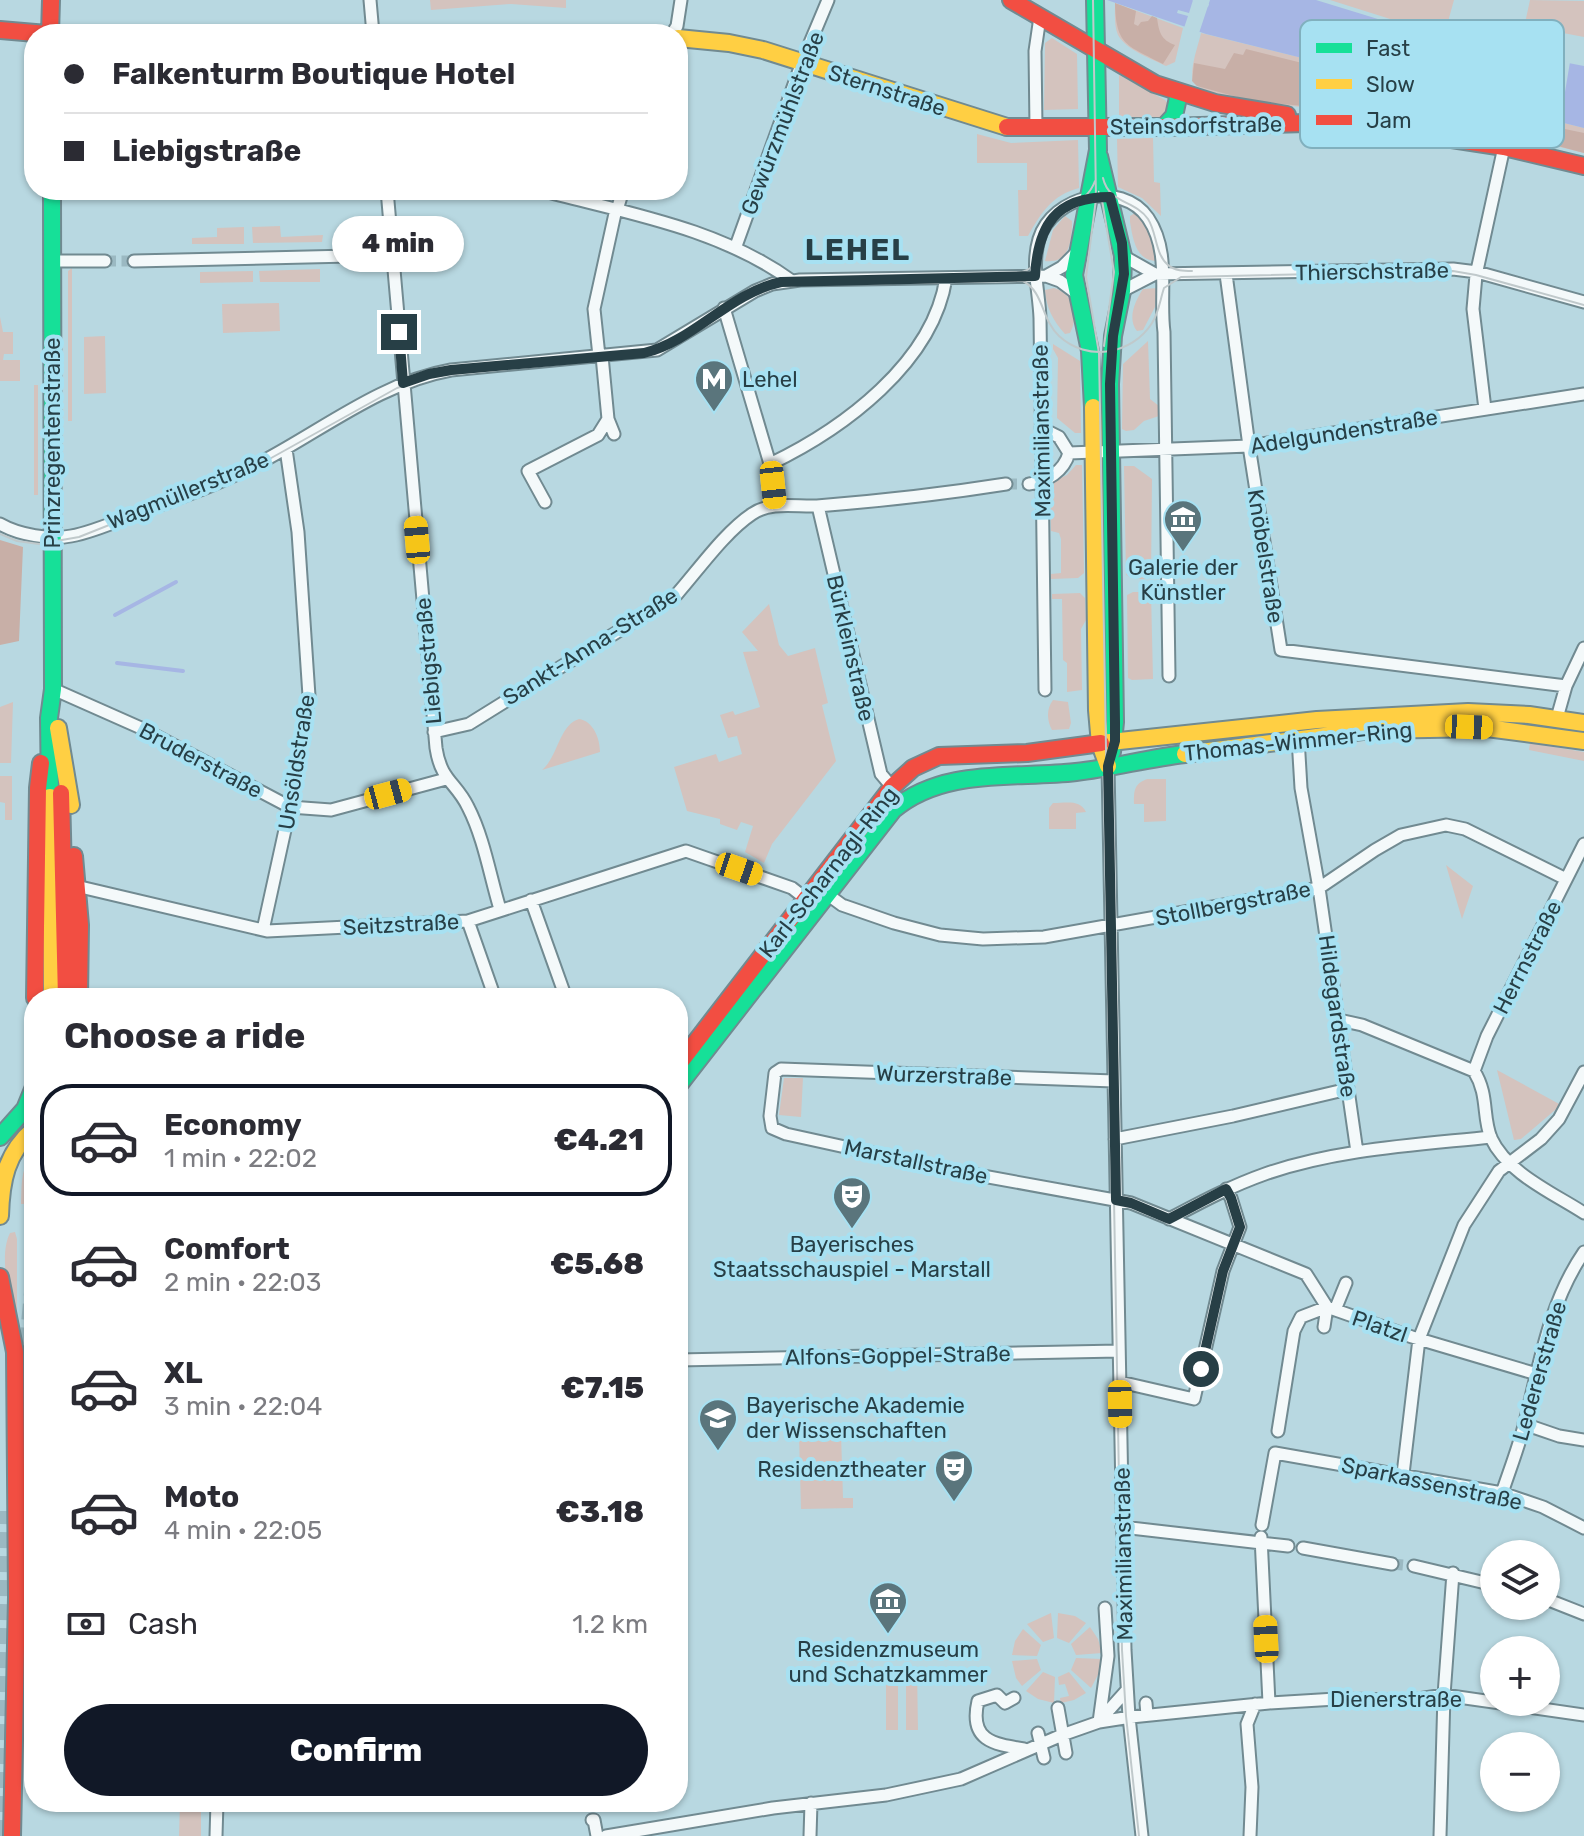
<!DOCTYPE html>
<meta charset="utf-8">
<style>
body{margin:0;font-family:Rubik,sans-serif;background:#f2f2f3;color:#2b2b33;height:100vh;display:flex;flex-direction:column;font-size:30px;white-space:nowrap}
*{box-sizing:border-box;margin:0}
p{font-size:26px;color:#7c7c81}
.icon{flex:none;width:44px;height:44px;fill:none;stroke:currentColor;stroke-width:2;stroke-linecap:round;stroke-linejoin:round}
.map{position:relative;flex:1;overflow:hidden}
.drawer{position:absolute;left:24px;top:988px;width:664px;height:824px;display:flex;flex-direction:column;background:#fff;border-radius:32px;box-shadow:0 2px 6px #0004}
.drawer>*{flex:none}
.hud{position:absolute;left:24px;top:24px;width:664px;height:176px;border-radius:32px;box-shadow:0 2px 6px #0004;display:grid;align-content:center;height:176px;padding:0 40px;background:#fff}
.controls{position:absolute;left:1480px;top:1540px;display:grid;gap:16px}
.controls a{display:grid;place-items:center;width:80px;height:80px;border-radius:50%;background:#fff;box-shadow:0 2px 6px #0004;font-size:40px}
.end{position:absolute;width:36px;height:36px;margin:-18px;border:10px solid #273f46;background:#fff;box-shadow:0 0 0 4px #fff}
.from{border-radius:50%}
.bubble{position:absolute;height:56px;border-radius:28px;background:#fff;box-shadow:0 2px 6px #0004;font-size:26px;font-weight:800;line-height:56px;text-align:center}
.car{position:absolute;width:24px;height:48px;margin:-24px -12px;border-radius:10px;box-shadow:0 0 6px 2px #0007;background:linear-gradient(#f5c518 24%,#345 0 40%,#f5c518 0 76%,#345 0 86%,#f5c518 0)}
.hud b{display:flex;align-items:center;gap:28px;height:76px;font-size:30px}
.hud b+b{border-top:2px solid #e1e1e2}
.hud i{width:20px;height:20px;background:#2b2b33}
ul{padding:0;list-style:none}
li{display:flex;align-items:center;gap:24px;height:112px;margin:0 16px 12px;padding:0 24px;border:4px solid transparent;border-radius:32px}
li div{flex:1}
li b{display:block;font-size:30px}
li em{font-style:normal;font-weight:800}
li.current{border-color:#111827}
li>.icon{width:72px;height:72px;stroke-width:1.5}
h2{padding:0 40px;font-size:36px;line-height:96px}
.pay{display:flex;align-items:center;gap:20px;height:88px;padding:0 40px;font-size:30px}
.pay p{margin-inline-start:auto}
.primary-button{display:flex;gap:16px;margin-top:auto;padding:16px 40px}
.primary-button a{flex:1;height:92px;border-radius:48px;background:#111827;color:#fff;font-size:32px;font-weight:800;line-height:92px;text-align:center}
.map>svg:first-child{display:block}
</style>
<div class="map">
<svg width="1584" height="1836" viewBox="0 0 1584 1836">
<rect width="100%" height="100%" fill="#b8d8e1"/>
<!-- green -->
<path fill="#d4c3be" d="M430 0H566V8L511 4 431 10Z
M1330 0H1454L1444 36Z
M1530 0 1584 1V37L1563 33 1559 58 1519 51Z
M1115 3 1183 28 1175 62 1166 66C1152 59 1126 50 1118 35 1114 26 1115 13 1115 3Z
M1201 33 1584 128V153C1521 137 1457 123 1393 115 1354 110 1221 105 1196 85 1186 77 1199 44 1201 33Z
M1052 38 1077 54 1078 109 1044 110 1045 43Z
M1119 75 1165 100 1169 105 1166 117H1119Z
M977 134 1011 143 1078 140 1079 188C1052 195 1041 213 1028 236H1019L1018 190H1027V163H977Z
M1153 138 1154 182 1160 183 1161 216 1142 198 1118 187 1117 139Z
M1135 213C1150 224 1155 243 1156 261 1136 260 1133 240 1130 222V216Z
M1065 216 1072 221C1072 240 1070 264 1045 261L1053 230Z
M280 226 281 237 323 235 322 242 253 243 252 227Z
M244 227V244H192V238L217 237V228Z
M72 268V421H68V271Z
M320 269V282H260L259 271Z
M253 271V282L200 283V272Z
M1054 288C1075 294 1079 316 1070 333L1065 334C1053 321 1046 307 1045 290Z
M1158 288 1155 307 1143 330 1137 331C1127 319 1135 301 1143 289Z
M279 303 280 331 223 333 222 304Z
M0 317 3 332H13V354H4L3 360H20V381H0Z
M105 336 106 393 84 394V337Z
M1148 341 1150 399 1159 406V416L1144 421 1134 430 1126 431 1122 429 1123 364Z
M1053 344 1080 361 1081 433H1075L1057 418 1058 358 1053 349Z
M34 385H38V495H34Z
M1076 465H1082L1084 573 1078 578 1051 579V574L1061 573V539L1059 533 1051 531 1050 483 1067 475Z
M1124 466H1134L1152 479 1151 579H1133L1126 575Z
M1133 592H1151L1153 679 1132 680 1128 678 1127 595Z
M1080 593 1085 598 1086 620 1081 629 1082 690 1067 692V663L1063 660 1062 599H1052V594Z
M769 604 779 645 788 656 815 648 828 703 822 705 836 761 772 844 764 863 745 852 753 826 741 822 737 830 720 824V819L687 811 674 767 716 754 719 762 742 754 737 736 728 738 720 715 733 711 735 715 760 707 743 652 758 651 742 632Z
M1053 700 1068 702 1071 723 1069 729 1052 730C1047 721 1046 709 1053 700Z
M13 702 11 763H0V707Z
M579 719C593 721 600 738 600 752L542 770C558 757 559 725 579 719Z
M1530 743 1584 752V761L1529 750Z
M0 776H12V820H5V803L0 802Z
M1147 779H1166V821L1144 822V804H1134C1134 790 1134 784 1147 779Z
M1053 803C1066 803 1080 799 1086 812L1076 813V829H1049V808Z
M1446 865 1473 886 1462 919Z
M1497 1070 1561 1105 1521 1139 1514 1140Z
M784 1078H803L801 1117 779 1115Z
M34 1153V1249H24L25 1204H21C22 1185 20 1168 34 1153Z
M15 1232 17 1239V1311C6 1293 0 1252 10 1233Z
M841 1434 843 1498H853V1508L801 1509 799 1435Z
M1051 1613 1054 1638 1043 1642 1027 1624Z
M1058 1613 1075 1616 1086 1623 1069 1643 1057 1638Z
M1090 1627 1098 1639 1102 1653 1076 1655 1071 1644Z
M1023 1629 1041 1645 1037 1656 1012 1655 1015 1641Z
M1076 1658 1102 1659 1100 1671 1091 1688 1071 1670Z
M1037 1659 1041 1670 1022 1686 1016 1678 1012 1661Z
M886 1669H898V1730H886Z
M906 1669H917L918 1730H906Z
M1043 1672 1055 1677 1054 1703 1038 1699 1026 1691Z
M1069 1672 1086 1693 1074 1700 1061 1703 1060 1698 1069 1696 1065 1684 1059 1685 1058 1677Z
M180 1802H201V1836H179Z"/>
<!-- forest -->
<path fill="#c8afa7" d="M1115 3 1136 11 1134 24 1138 26 1141 22 1148 21 1152 16 1157 18C1159 32 1161 40 1175 45L1163 64C1127 45 1116 46 1115 3Z
M1246 49 1483 108 1475 129 1393 115 1252 101 1197 86 1192 81 1194 63 1225 69 1234 53 1243 55Z
M1560 128 1584 133V153L1558 146Z
M0 540 23 547 19 641 0 645Z
M34 1423V1620H28L32 1424Z"/>
<!-- water -->
<path fill="#a6b6e4" d="M1107 0H1192L1208 7 1209 4 1196 0H1316L1443 39 1584 66V128L1206 34Z"/>
<!-- pier -->
<path fill="#b8d8e1" d="M1193 0H1210L1199 33 1184 28 1188 16 1177 13 1178 10 1189 13Z
M1560 61 1570 62 1560 122 1549 120Z"/>
<g fill="none" stroke-linecap="round" stroke-linejoin="round">
<!-- stream -->
<path stroke="#a6b6e4" stroke-width="4" d="M115 615 176 582
M117 663 183 671"/>
<!-- street-tunnel -->
<path stroke="#9bb9c2" stroke-width="11" stroke-dasharray="11 5.5" stroke-linecap="butt" d="M105 261H134
M1006 484H1029
M1392 1564 1414 1566"/>
<!-- secondary-tunnel -->
<path stroke="#9bb9c2" stroke-width="16" stroke-dasharray="16 8" stroke-linecap="butt" d="M27 1344 34 1272
M22 1471 34 1334
M0 1836 5 1511"/>
<defs>
<path id="street" d="M370 0 373 34
M672 34 677 26 681 0
M1036 128 1035 51 1040 17
M387 190 436 748C441 781 456 782 468 807 484 838 490 876 500 909
M540 190C626 213 719 228 792 281
M617 210 623 190
M736 246 802 62 828 0
M1123 256 1155 274
M53 261H105
M134 261 393 255
M1226 274 1249 446 1281 650 1566 686
M1046 276 1062 267 1077 252
M1122 291 1155 274 1453 269 1477 272 1584 302
M724 308 770 464 775 505
M599 356 594 309 616 209
M602 356 608 419 614 434
M1485 409 1473 309 1476 275 1504 147
M1069 453 1249 446 1584 394
M770 464C843 429 933 363 946 278
M1029 484C1047 482 1064 471 1069 453L1059 437 1041 428
M545 502 528 471 598 435 608 419
M818 506 881 774 892 787
M0 524C19 535 50 540 71 536 93 532 115 522 135 514 179 498 224 483 265 460 325 428 383 382 451 370L657 350 755 291 772 284 800 280 1046 276 1060 281 1076 293
M53 689 141 728 290 807 331 810 446 779
M1045 690 1040 318C1039 291 1031 266 1039 239 1052 196 1121 179 1148 218 1171 252 1159 295 1164 332L1169 676
M1557 718 1566 686 1584 648
M434 732 469 724 667 601 677 594C699 569 725 532 752 514 771 501 796 507 817 506 880 501 943 494 1006 484
M1298 738 1301 788 1319 888 1357 1152
M1108 766 1125 1650 1129 1717 1142 1836
M76 886 267 931 468 921 686 851 792 888 806 899
M827 894 842 905 894 923 940 935 983 939 1044 937 1319 888 1375 850 1401 835 1446 825 1465 829 1566 879
M531 900 566 998
M468 921 495 998
M263 930 290 807 309 696 298 532 286 449
M1339 1020 1362 1025 1474 1071C1489 1095 1482 1116 1491 1138 1507 1173 1553 1193 1584 1213
M1474 1071 1487 1036 1584 844
M1114 1081 781 1069 775 1073 770 1116 772 1128 786 1134 950 1170 1131 1203 1306 1274 1327 1307 1324 1327
M1115 1139 1233 1116 1348 1089
M1169 1219C1201 1202 1231 1186 1265 1174 1337 1149 1416 1145 1491 1137
M1335 1310 1346 1283
M678 1360 1119 1351
M1120 1382 1194 1399 1223 1271 1240 1227 1231 1198 1226 1189
M1524 1424 1559 1436 1584 1440
M1278 1431 1294 1331 1301 1317 1327 1307 1412 1337 1530 1372
M1403 1474 1419 1339 1464 1225 1499 1171 1541 1139 1559 1119 1584 1072
M1502 1493C1510 1469 1519 1446 1525 1422 1540 1363 1549 1303 1584 1252
M1262 1525 1275 1453 1502 1493 1543 1507 1584 1528
M1122 1527 1288 1546
M1261 1537 1269 1703
M1303 1548 1392 1564
M1414 1566 1494 1585
M1546 1599 1584 1614
M1014 1698 1005 1703 997 1695 978 1701C969 1740 992 1744 1024 1749
M1146 1703 1147 1715
M1058 1708 1066 1753
M1101 1719 1127 1690
M1099 1722 1108 1656 1105 1608
M1038 1733 1044 1758
M592 1820H594L597 1836
M216 1836 217 1802
M606 1836 773 1808 886 1795 961 1779 1062 1735 1099 1722 1131 1717 1269 1703 1336 1699 1412 1700 1444 1695 1584 1715
M810 1836 811 1803
M1250 1836 1252 1787 1247 1724 1255 1704
M1440 1836 1444 1695 1453 1573"/>
<path id="fast" d="M1164 127 1174 116 1179 93
M1099 156 1123 256 1122 291 1113 336 1110 384 1115 722 1112 752
M1093 407 1090 351 1074 275 1098 150 1095 0
M50 797 49 718 53 689 52 190
M678 1086 893 810C943 767 1015 779 1076 772 1112 768 1149 758 1185 754
M0 1137 25 1109 34 1087"/>
<path id="slow" d="M678 38 729 43 763 50 1007 127
M1093 407 1097 710 1100 744 1108 766
M58 728 71 805
M1101 743 1317 720 1468 712 1529 715 1584 723
M1185 754 1370 730 1487 728 1584 741
M50 797 52 998
M0 1216C1 1181 6 1153 34 1129"/>
<path id="jam" d="M1011 0 1155 84 1215 103 1287 115
M0 30 47 34
M50 34 51 0
M1334 121 1504 147 1584 166
M1007 127H1164L1343 122
M61 793 66 998
M74 856 80 925 79 998
M35 998 38 788 41 763
M678 1065 892 787 913 768 939 756 1027 753 1101 743
M0 1277 15 1352 17 1597 12 1836"/>
</defs>
<!-- street casing -->
<use href="#street" stroke="#718a91" stroke-width="15"/>
<!-- fast casing -->
<use href="#fast" stroke="#718a91" stroke-width="20"/>
<!-- slow casing -->
<use href="#slow" stroke="#718a91" stroke-width="20"/>
<!-- jam casing -->
<use href="#jam" stroke="#718a91" stroke-width="20"/>
<!-- street -->
<use href="#street" stroke="#f4f9fa" stroke-width="11"/>
<!-- fast -->
<use href="#fast" stroke="#16e098" stroke-width="16"/>
<!-- slow -->
<use href="#slow" stroke="#ffcf43" stroke-width="16"/>
<!-- jam -->
<use href="#jam" stroke="#f24e42" stroke-width="16"/>
<!-- tram -->
<path stroke="#c0c9cb" stroke-width="2" d="M1093 0 1096 199 1086 277 1099 353 1122 1650 1126 1716 1139 1836
M1103 178C1109 204 1135 200 1148 219 1157 233 1155 254 1168 265 1175 271 1184 271 1192 271
M1102 200 1114 272 1104 346
M1005 274C1015 274 1028 273 1034 264 1044 250 1040 232 1053 218 1068 201 1086 205 1095 181
M0 534 17 541 39 544 79 537 255 467 397 388 434 376 657 353 745 299 782 285 1023 281C1044 292 1041 319 1059 336 1087 362 1132 355 1152 323 1159 312 1160 300 1164 288L1181 277 1453 271 1476 275 1584 305"/>
</g>
<g fill="none" stroke-linecap="round" stroke-linejoin="round">
<!-- route -->
<path stroke="#273f46" stroke-width="10" d="M399 332 403 383 429 374 451 370 644 353C694 341 729 293 781 282L1035 276C1038 226 1055 197 1110 197L1122 243 1124 274 1113 336 1110 384 1115 722V741L1108 766 1116 1200 1131 1203 1169 1219 1226 1189 1231 1198 1240 1227 1223 1271 1201 1369"/>
</g>
<!-- icons -->
<defs>
<symbol id="metro-pin" viewBox="-11 -11 22 30"><path d="M0 17L-7.5 6A9.5 9.5 0 1 1 7.5 6Z" fill="#5a757c" stroke="#a7e1f2"/><path d="M-5.5 5V-5H-3L0 0L3-5H5.5V5H3V-.5L0 4L-3-.5V5Z" fill="#fff"/></symbol>
<symbol id="museum-pin" viewBox="-11 -11 22 30"><path d="M0 17L-7.5 6A9.5 9.5 0 1 1 7.5 6Z" fill="#5a757c" stroke="#a7e1f2"/><path d="M0-6L6-3V-2H-6V-3ZM-5-1h2V3h-2ZM-1-1h2V3h-2ZM3-1h2V3H3ZM-6 4H6V6H-6Z" fill="#fff"/></symbol>
<symbol id="theatre-pin" viewBox="-11 -11 22 30"><path d="M0 17L-7.5 6A9.5 9.5 0 1 1 7.5 6Z" fill="#5a757c" stroke="#a7e1f2"/><path d="M-5-5.5Q0-4 5-5.5V0Q5 5 0 6Q-5 5-5 0ZM-3.3-2.5H-1v1.5H-3.3ZM1-2.5H3.3v1.5H1ZM-2.8 1Q0 5.5 2.8 1Z" fill="#fff"/></symbol>
<symbol id="university-pin" viewBox="-11 -11 22 30"><path d="M0 17L-7.5 6A9.5 9.5 0 1 1 7.5 6Z" fill="#5a757c" stroke="#a7e1f2"/><path d="M0-5L7-2L0 1L-7-2ZM-4 1L0 2.5L4 1V4Q0 6-4 4Z" fill="#fff"/></symbol>
</defs>
<g fill-rule="evenodd">
<use href="#metro-pin" x="692" y="357" width="44" height="60"/>
<use href="#museum-pin" x="1161" y="497" width="44" height="60"/>
<use href="#theatre-pin" x="830" y="1174" width="44" height="60"/>
<use href="#university-pin" x="696" y="1396" width="44" height="60"/>
<use href="#theatre-pin" x="932" y="1447" width="44" height="60"/>
<use href="#museum-pin" x="866" y="1579" width="44" height="60"/>
</g>
<g text-anchor="middle" stroke-width="8" stroke-linejoin="round" paint-order="stroke">
<!-- street labels -->
<g font-size="22" fill="#273f46" stroke="#a7e1f2">
<text transform="translate(887 90) rotate(18)" y="8">Sternstraße</text>
<text transform="translate(782 123) rotate(-69)" y="8">Gewürzmühlstraße</text>
<text transform="translate(1196 125) rotate(-1)" y="8">Steinsdorfstraße</text>
<text transform="translate(1372 271) rotate(-1)" y="8">Thierschstraße</text>
<text transform="translate(1041 431) rotate(-91)" y="8">Maximilianstraße</text>
<text transform="translate(1344 431) rotate(-9)" y="8">Adelgundenstraße</text>
<text transform="translate(52 443) rotate(-90)" y="8">Prinzregentenstraße</text>
<text transform="translate(188 490) rotate(-22)" y="8">Wagmüllerstraße</text>
<text transform="translate(1266 556) rotate(81)" y="8">Knöbelstraße</text>
<text transform="translate(590 646) rotate(-32)" y="8">Sankt-Anna-Straße</text>
<text transform="translate(851 648) rotate(77)" y="8">Bürkleinstraße</text>
<text transform="translate(428 661) rotate(-95)" y="8">Liebigstraße</text>
<text transform="translate(1298 741) rotate(-6)" y="8">Thomas-Wimmer-Ring</text>
<text transform="translate(201 760) rotate(28)" y="8">Bruderstraße</text>
<text transform="translate(296 762) rotate(-81)" y="8">Unsöldstraße</text>
<text transform="translate(828 872) rotate(-52)" y="8">Karl-Scharnagl-Ring</text>
<text transform="translate(1233 903) rotate(-11)" y="8">Stollbergstraße</text>
<text transform="translate(401 924) rotate(-3)" y="8">Seitzstraße</text>
<text transform="translate(1527 957) rotate(-63)" y="8">Herrnstraße</text>
<text transform="translate(1338 1016) rotate(82)" y="8">Hildegardstraße</text>
<text transform="translate(944 1075) rotate(2)" y="8">Wurzerstraße</text>
<text transform="translate(916 1161) rotate(12)" y="8">Marstallstraße</text>
<text transform="translate(1380 1326) rotate(19)" y="8">Platzl</text>
<text transform="translate(898 1355) rotate(-1)" y="8">Alfons-Goppel-Straße</text>
<text transform="translate(1539 1371) rotate(-74)" y="8">Ledererstraße</text>
<text transform="translate(1432 1483) rotate(12)" y="8">Sparkassenstraße</text>
<text transform="translate(1123 1554) rotate(-91)" y="8">Maximilianstraße</text>
<text x="1396" y="1707">Dienerstraße</text>
</g>
<!-- poi labels -->
<g font-size="22" fill="#273f46" stroke="#a7e1f2">
<text x="742" y="387" text-anchor="start">Lehel</text>
<text x="1183" y="575">Galerie der<tspan x="1183" dy="25">Künstler</tspan></text>
<text x="852" y="1252">Bayerisches<tspan x="852" dy="25">Staatsschauspiel - Marstall</tspan></text>
<text x="746" y="1413" text-anchor="start">Bayerische Akademie<tspan x="746" dy="25">der Wissenschaften</tspan></text>
<text x="926" y="1477" text-anchor="end">Residenztheater</text>
<text x="888" y="1657">Residenzmuseum<tspan x="888" dy="25">und Schatzkammer</tspan></text>
</g>
<!-- district labels -->
<g font-size="30" font-weight="bold" letter-spacing="2" fill="#273f46" stroke="#a7e1f2">
<text x="858" y="260">LEHEL</text>
</g>
</g>
<!-- legend -->
<rect x="1300" y="20" width="264" height="128" rx="12" fill="#a7e1f2" stroke="#81b0be" stroke-width="2"/>
<rect x="1316" y="43" width="36" height="10" fill="#16e098"/>
<rect x="1316" y="79" width="36" height="10" fill="#ffcf43"/>
<rect x="1316" y="115" width="36" height="10" fill="#f24e42"/>
<g font-size="22" fill="#273f46">
<text x="1366" y="56">Fast</text>
<text x="1366" y="92">Slow</text>
<text x="1366" y="128">Jam</text>
</g>
</svg>
<div class="controls">
<a><svg class="icon" aria-label="layers" viewBox="0 0 24 24"><path d="M12 4l9 5-9 5-9-5zM3 14l9 5 9-5"/></svg></a>
<a>+</a>
<a>−</a>
</div>
<i class="end from" style="left:1201px;top:1369px"></i>
<i class="end" style="left:399px;top:332px"></i>
<div class="bubble" style="left:332px;top:216px;width:132px">4 min</div>
<i class="car" style="left:773px;top:485px;rotate:174deg"></i>
<i class="car" style="left:417px;top:540px;rotate:355deg"></i>
<i class="car" style="left:1469px;top:727px;rotate:92deg"></i>
<i class="car" style="left:388px;top:794px;rotate:75deg"></i>
<i class="car" style="left:739px;top:869px;rotate:109deg"></i>
<i class="car" style="left:1120px;top:1404px;rotate:179deg"></i>
<i class="car" style="left:1266px;top:1639px;rotate:357deg"></i>
<div class="hud">
<b><i class="from"></i>Falkenturm Boutique Hotel</b>
<b><i></i>Liebigstraße</b>
</div>
<section class="drawer">
<h2>Choose a ride</h2>
<ul>
<li class="current"><svg class="icon" aria-label="car" viewBox="0 0 24 24"><path d="M5 17H2v-5l4-1 3-4h7l3 4 3 1v5h-3M9 17h6M6 11h13"/><circle cx="7" cy="17" r="2"/><circle cx="17" cy="17" r="2"/></svg><div><b>Economy</b><p>1 min · 22:02</p></div><em>€4.21</em></li>
<li><svg class="icon" aria-label="car" viewBox="0 0 24 24"><path d="M5 17H2v-5l4-1 3-4h7l3 4 3 1v5h-3M9 17h6M6 11h13"/><circle cx="7" cy="17" r="2"/><circle cx="17" cy="17" r="2"/></svg><div><b>Comfort</b><p>2 min · 22:03</p></div><em>€5.68</em></li>
<li><svg class="icon" aria-label="car" viewBox="0 0 24 24"><path d="M5 17H2v-5l4-1 3-4h7l3 4 3 1v5h-3M9 17h6M6 11h13"/><circle cx="7" cy="17" r="2"/><circle cx="17" cy="17" r="2"/></svg><div><b>XL</b><p>3 min · 22:04</p></div><em>€7.15</em></li>
<li><svg class="icon" aria-label="car" viewBox="0 0 24 24"><path d="M5 17H2v-5l4-1 3-4h7l3 4 3 1v5h-3M9 17h6M6 11h13"/><circle cx="7" cy="17" r="2"/><circle cx="17" cy="17" r="2"/></svg><div><b>Moto</b><p>4 min · 22:05</p></div><em>€3.18</em></li>
</ul>
<div class="pay"><svg class="icon" aria-label="cash" viewBox="0 0 24 24"><path d="M3 7h18v10H3z"/><circle cx="12" cy="12" r="2"/></svg>Cash<p>1.2 km</p></div>
<div class="primary-button"><a>Confirm</a></div>
</section>
</div>
